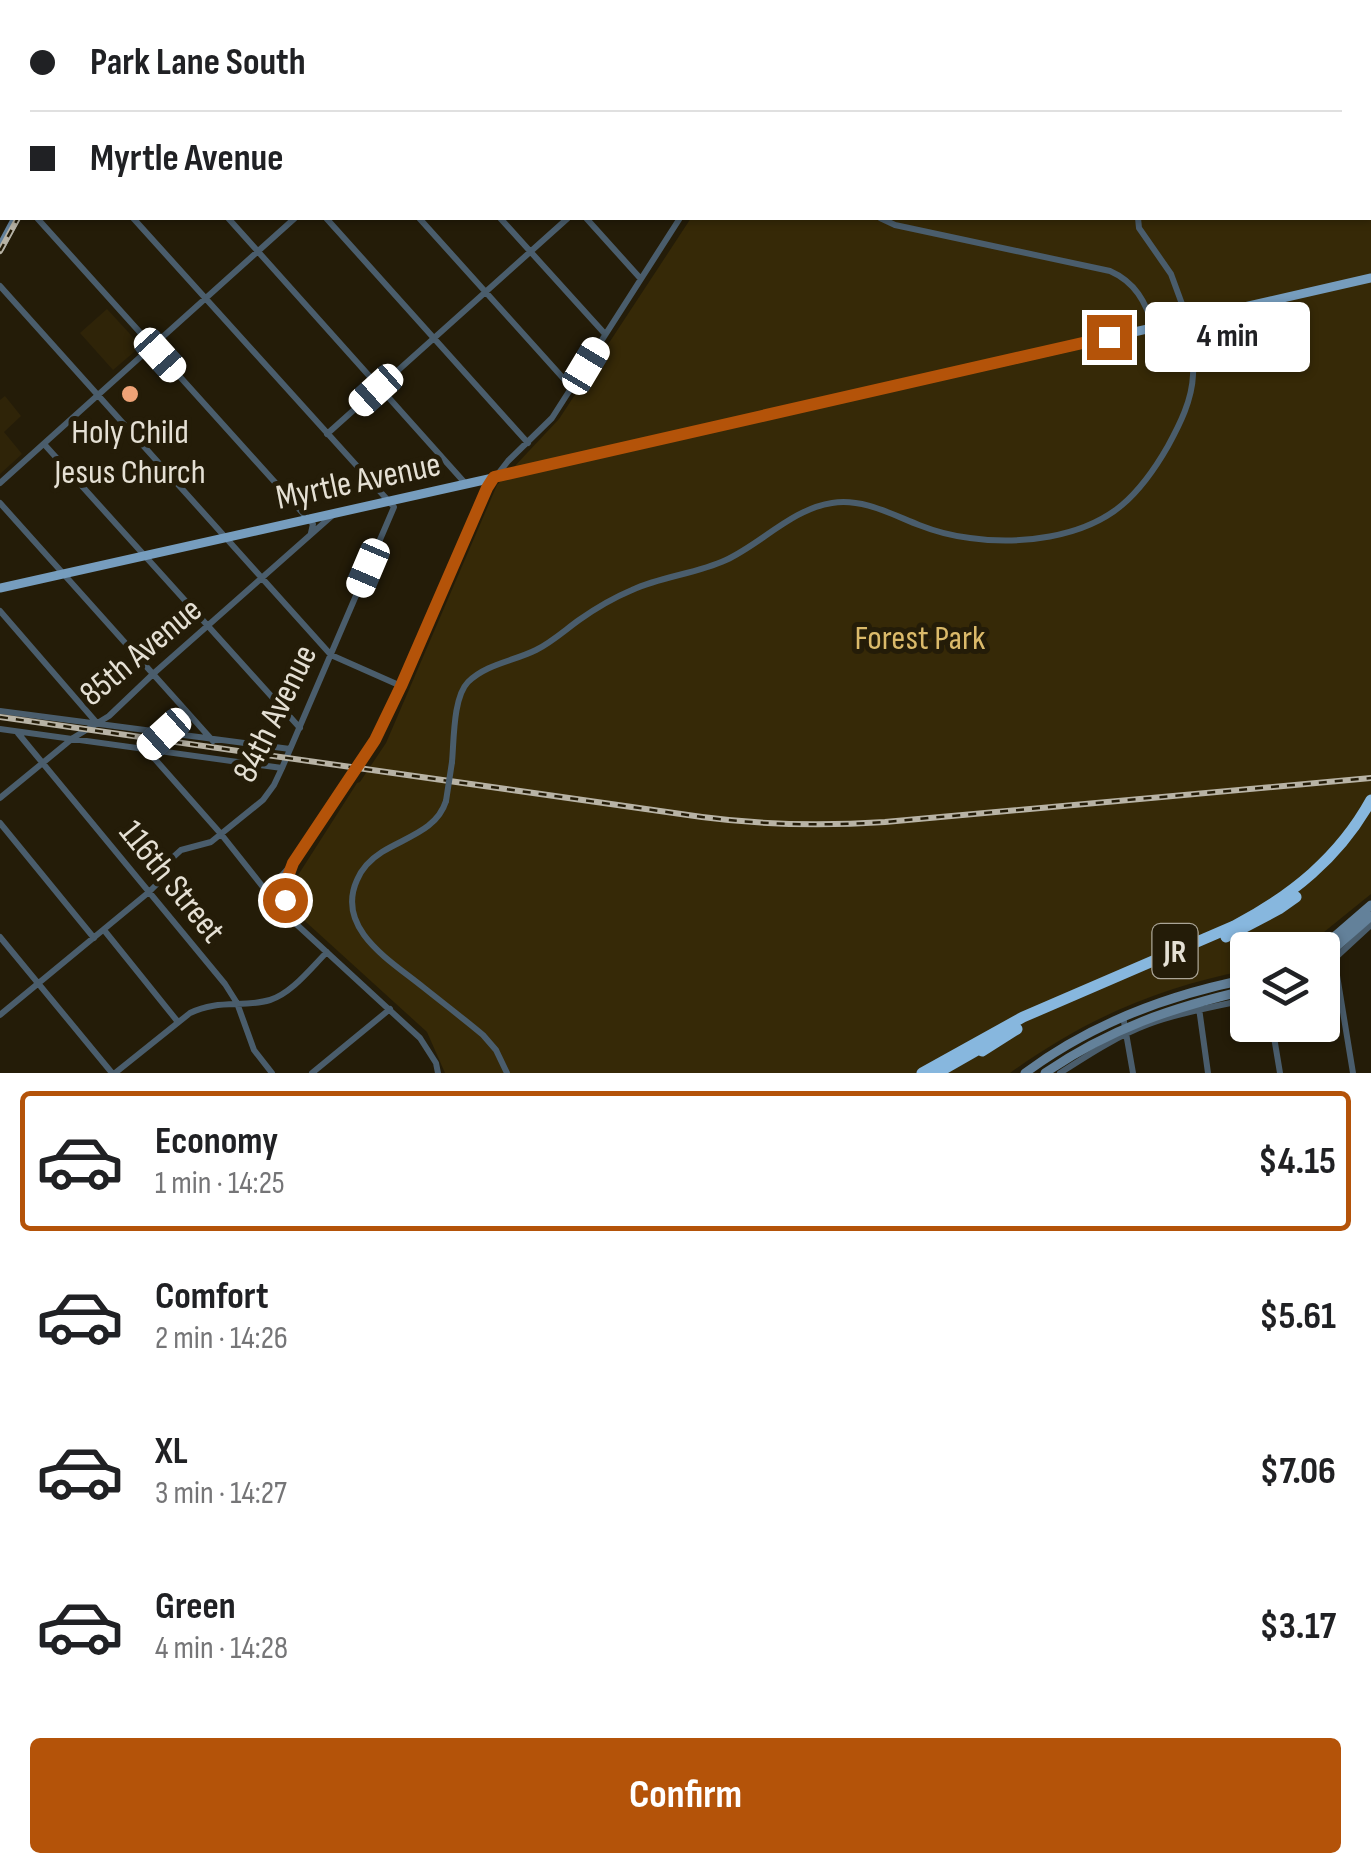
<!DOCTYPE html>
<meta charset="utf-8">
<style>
body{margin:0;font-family:"Sofia Sans Condensed",sans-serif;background:#f6f6f6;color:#202124;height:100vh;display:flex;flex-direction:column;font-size:38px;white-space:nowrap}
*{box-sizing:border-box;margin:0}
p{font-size:32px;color:#757577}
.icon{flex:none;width:55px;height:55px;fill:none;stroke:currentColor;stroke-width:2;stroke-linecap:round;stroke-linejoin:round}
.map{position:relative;height:1073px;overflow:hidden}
.drawer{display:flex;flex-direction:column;background:#fff;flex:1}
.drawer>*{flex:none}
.guide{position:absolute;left:0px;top:0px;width:1372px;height:220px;box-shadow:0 2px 8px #0004;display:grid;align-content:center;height:220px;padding:0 30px;background:#fff}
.fabs{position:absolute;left:1230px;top:932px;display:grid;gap:20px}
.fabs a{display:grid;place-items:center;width:110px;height:110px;border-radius:10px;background:#fff;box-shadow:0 2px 8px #0004;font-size:50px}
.end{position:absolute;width:45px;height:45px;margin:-22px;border:12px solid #b45309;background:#fff;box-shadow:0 0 0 5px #fff}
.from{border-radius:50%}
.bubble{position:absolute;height:70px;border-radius:10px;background:#fff;box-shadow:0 2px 8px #0004;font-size:32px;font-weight:700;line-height:70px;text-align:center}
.car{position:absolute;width:30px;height:60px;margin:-30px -15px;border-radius:12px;box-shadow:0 0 8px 2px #0007;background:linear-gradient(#fff 24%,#345 0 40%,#fff 0 76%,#345 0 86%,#fff 0)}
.guide b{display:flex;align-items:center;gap:35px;height:95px;font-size:38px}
.guide b+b{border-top:2px solid #e0e0e0}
.guide i{width:25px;height:25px;background:#202124}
ul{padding:18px 0 0;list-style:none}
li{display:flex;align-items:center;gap:30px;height:140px;margin:0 20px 15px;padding:0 10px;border:5px solid transparent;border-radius:10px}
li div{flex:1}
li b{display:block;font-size:38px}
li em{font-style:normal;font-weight:700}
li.current{border-color:#b45309}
li>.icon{width:90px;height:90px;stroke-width:1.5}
.button{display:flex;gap:20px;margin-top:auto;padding:20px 30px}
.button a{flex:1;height:115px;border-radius:10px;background:#b45309;color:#fff;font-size:40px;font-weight:700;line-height:115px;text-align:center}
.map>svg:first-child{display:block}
</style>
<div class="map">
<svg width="1371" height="1073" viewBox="0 0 1371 1073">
<rect width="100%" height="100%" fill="#241c08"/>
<!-- built -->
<path fill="#2f2408" d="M107 309 141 346 113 370 80 333Z
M5 396 21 416 4 432 22 454 0 474V400Z"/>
<!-- green -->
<path fill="#362907" d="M1371 75V894L1308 945 1301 950H1248L1247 970C1157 988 1085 1019 1010 1073H445L427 1032 296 913 293 883 357 783 360 782 386 743 497 485 559 419 691 218H1370Z"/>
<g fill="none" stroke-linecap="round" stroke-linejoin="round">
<!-- street -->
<path stroke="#4a5d6c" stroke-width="6" d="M50 0 52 2
M148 0 150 2
M223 0 226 2
M305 0 308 2
M391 0 394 2
M485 0 487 2
M805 0 807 2
M838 0 840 2
M980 0 983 2
M1270 0 1273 2
M495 2 498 0
M604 2 607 0
M713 2 716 0
M934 2 937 0
M0 52 2 55
M1370 70H1371
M1370 105H1371
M0 169 2 172
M37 218 309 520 313 524 311 533
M228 218 465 483
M326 218 528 443
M419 218 572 388
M500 218 605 334
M586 218 640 278
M880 218 895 225 1110 271C1135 282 1146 302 1153 327
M1138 218 1139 228 1171 274 1182 304
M0 286 331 655 401 686
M327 434 568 218
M44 444 300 728
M0 483 295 218
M0 503 213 741
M0 611 96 722
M0 711 290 749
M0 729 282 768
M17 732 225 984 237 1003 254 1050 272 1073
M164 734 146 749 221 834 282 911 420 1038 436 1063 438 1073
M364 757 401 686 487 488 508 461 552 418 680 218
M452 762C454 741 453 697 468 682 486 664 514 661 536 650 552 642 565 630 579 620 596 608 613 598 632 590 662 576 696 574 726 560 761 544 792 509 832 503 862 498 891 514 919 525 934 531 953 536 970 538 1019 545 1083 538 1122 505 1141 489 1156 467 1168 446 1180 424 1192 400 1193 375 1194 362 1191 349 1190 337
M0 798 73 738 109 716 153 674 334 514
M446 801C437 830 406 837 382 852 371 859 362 868 357 880 335 929 391 961 423 987 443 1003 464 1019 483 1035L496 1050 507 1073
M0 823 94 938
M267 892 293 863 347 782
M289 914C282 898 285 885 291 869
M104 930 178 1022
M0 937 112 1073
M1333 951 1353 1073
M1322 966 1334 959 1371 925
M1199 1008 1208 1073
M0 1015 149 892 160 881 170 860 181 850 211 842 263 800 274 785 282 768 394 507 133 218
M1123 1016 1133 1073
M1272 1025 1280 1073
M115 1073 190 1013C218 999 243 1008 270 1000 292 993 311 968 327 952
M312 1073 390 1009
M1060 1073C1088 1055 1117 1036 1149 1024 1180 1012 1215 1007 1248 999"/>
<!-- secondary -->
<path stroke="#63819a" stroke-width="9" d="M158 2 161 0
M0 248 16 218
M1319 950 1371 905
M1322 959 1371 916
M1025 1073C1091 1024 1167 995 1248 979
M1045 1073C1109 1029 1173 1007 1248 990"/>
<!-- primary -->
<path stroke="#769dbe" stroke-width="9" d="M1294 0 1297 2
M1321 0 1324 2
M1370 35 1371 36
M1370 54 1371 55
M0 588 475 482 1371 278"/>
<!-- highway -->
<path stroke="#87b7de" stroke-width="11" d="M1226 937 1279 909 1296 897
M982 1051 1017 1029
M922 1073 1023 1017 1234 926C1291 896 1339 858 1371 800
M937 1073 986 1045"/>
<defs>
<path id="rail" d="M161 2 164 0
M0 251 18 218
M0 717 702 817C763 825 823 826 885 822L1371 778"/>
</defs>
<!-- rail casing -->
<use href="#rail" stroke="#b8b3a5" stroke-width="6"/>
<!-- rail -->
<use href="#rail" stroke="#241c08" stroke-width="2.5" stroke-dasharray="8" stroke-linecap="butt"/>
<!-- street-bridge -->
<path stroke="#4a5d6c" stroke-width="6" d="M1182 304 1190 337
M347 782 364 757
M446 801 452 762"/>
</g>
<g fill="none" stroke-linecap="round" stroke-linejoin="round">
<!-- route -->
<path stroke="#b45309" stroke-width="12" d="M285 900 286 882 293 863 375 740 401 686 487 488 494 477 1109 337"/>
</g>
<!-- markers -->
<circle fill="#efa377" stroke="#241c08" stroke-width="4" cx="130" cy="394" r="10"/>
<g text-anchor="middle" stroke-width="10" stroke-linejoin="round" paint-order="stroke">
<!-- shield labels -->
<rect fill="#241c08" stroke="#aba597" stroke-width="2.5" x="1152.5" y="924" width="45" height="54" rx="8"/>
<g font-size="32" font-weight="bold" fill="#e5e0d4">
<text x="1175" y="962">JR</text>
</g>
<!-- poi labels -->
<g font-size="35" fill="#e5e0d4" stroke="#241c08">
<text x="130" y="443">Holy Child<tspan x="130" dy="40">Jesus Church</tspan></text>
</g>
<!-- street labels -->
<g font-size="35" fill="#e5e0d4" stroke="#241c08">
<text transform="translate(358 480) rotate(-12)" y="12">Myrtle Avenue</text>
<text transform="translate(140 651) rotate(-40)" y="12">85th Avenue</text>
<text transform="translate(274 713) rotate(-64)" y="12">84th Avenue</text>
<text transform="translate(173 881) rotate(51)" y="12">116th Street</text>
</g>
<!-- park labels -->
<g font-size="35" fill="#dbba6a" stroke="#241c08">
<text x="920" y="649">Forest Park</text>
</g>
</g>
</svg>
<div class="fabs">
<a><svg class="icon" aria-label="layers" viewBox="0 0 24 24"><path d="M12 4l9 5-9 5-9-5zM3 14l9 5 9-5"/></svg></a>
</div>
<i class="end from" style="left:285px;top:900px"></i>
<i class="end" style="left:1109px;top:337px"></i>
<div class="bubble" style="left:1145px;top:302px;width:165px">4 min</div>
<i class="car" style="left:160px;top:355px;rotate:138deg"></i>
<i class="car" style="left:586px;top:366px;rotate:31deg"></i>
<i class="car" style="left:376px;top:390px;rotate:228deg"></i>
<i class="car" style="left:368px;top:568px;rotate:203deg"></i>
<i class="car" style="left:164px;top:734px;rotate:228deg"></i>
<div class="guide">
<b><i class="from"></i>Park Lane South</b>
<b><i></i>Myrtle Avenue</b>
</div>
</div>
<section class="drawer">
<ul>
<li class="current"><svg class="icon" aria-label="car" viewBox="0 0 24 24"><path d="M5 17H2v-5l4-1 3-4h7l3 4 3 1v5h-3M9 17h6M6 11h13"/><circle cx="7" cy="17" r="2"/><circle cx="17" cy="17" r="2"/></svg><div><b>Economy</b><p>1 min · 14:25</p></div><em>$4.15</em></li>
<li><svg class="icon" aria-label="car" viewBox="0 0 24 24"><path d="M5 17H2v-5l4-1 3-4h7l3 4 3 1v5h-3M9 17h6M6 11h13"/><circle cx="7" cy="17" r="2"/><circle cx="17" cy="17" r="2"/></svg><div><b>Comfort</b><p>2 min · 14:26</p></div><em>$5.61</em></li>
<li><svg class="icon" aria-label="car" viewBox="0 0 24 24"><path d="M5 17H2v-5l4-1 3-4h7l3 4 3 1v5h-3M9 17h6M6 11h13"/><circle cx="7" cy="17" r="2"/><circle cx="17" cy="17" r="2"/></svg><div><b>XL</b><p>3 min · 14:27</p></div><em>$7.06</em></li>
<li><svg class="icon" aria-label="car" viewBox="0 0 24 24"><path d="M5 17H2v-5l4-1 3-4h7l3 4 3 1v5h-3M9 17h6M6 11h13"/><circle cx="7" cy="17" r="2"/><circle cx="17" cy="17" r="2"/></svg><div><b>Green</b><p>4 min · 14:28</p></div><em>$3.17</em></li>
</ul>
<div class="button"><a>Confirm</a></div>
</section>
